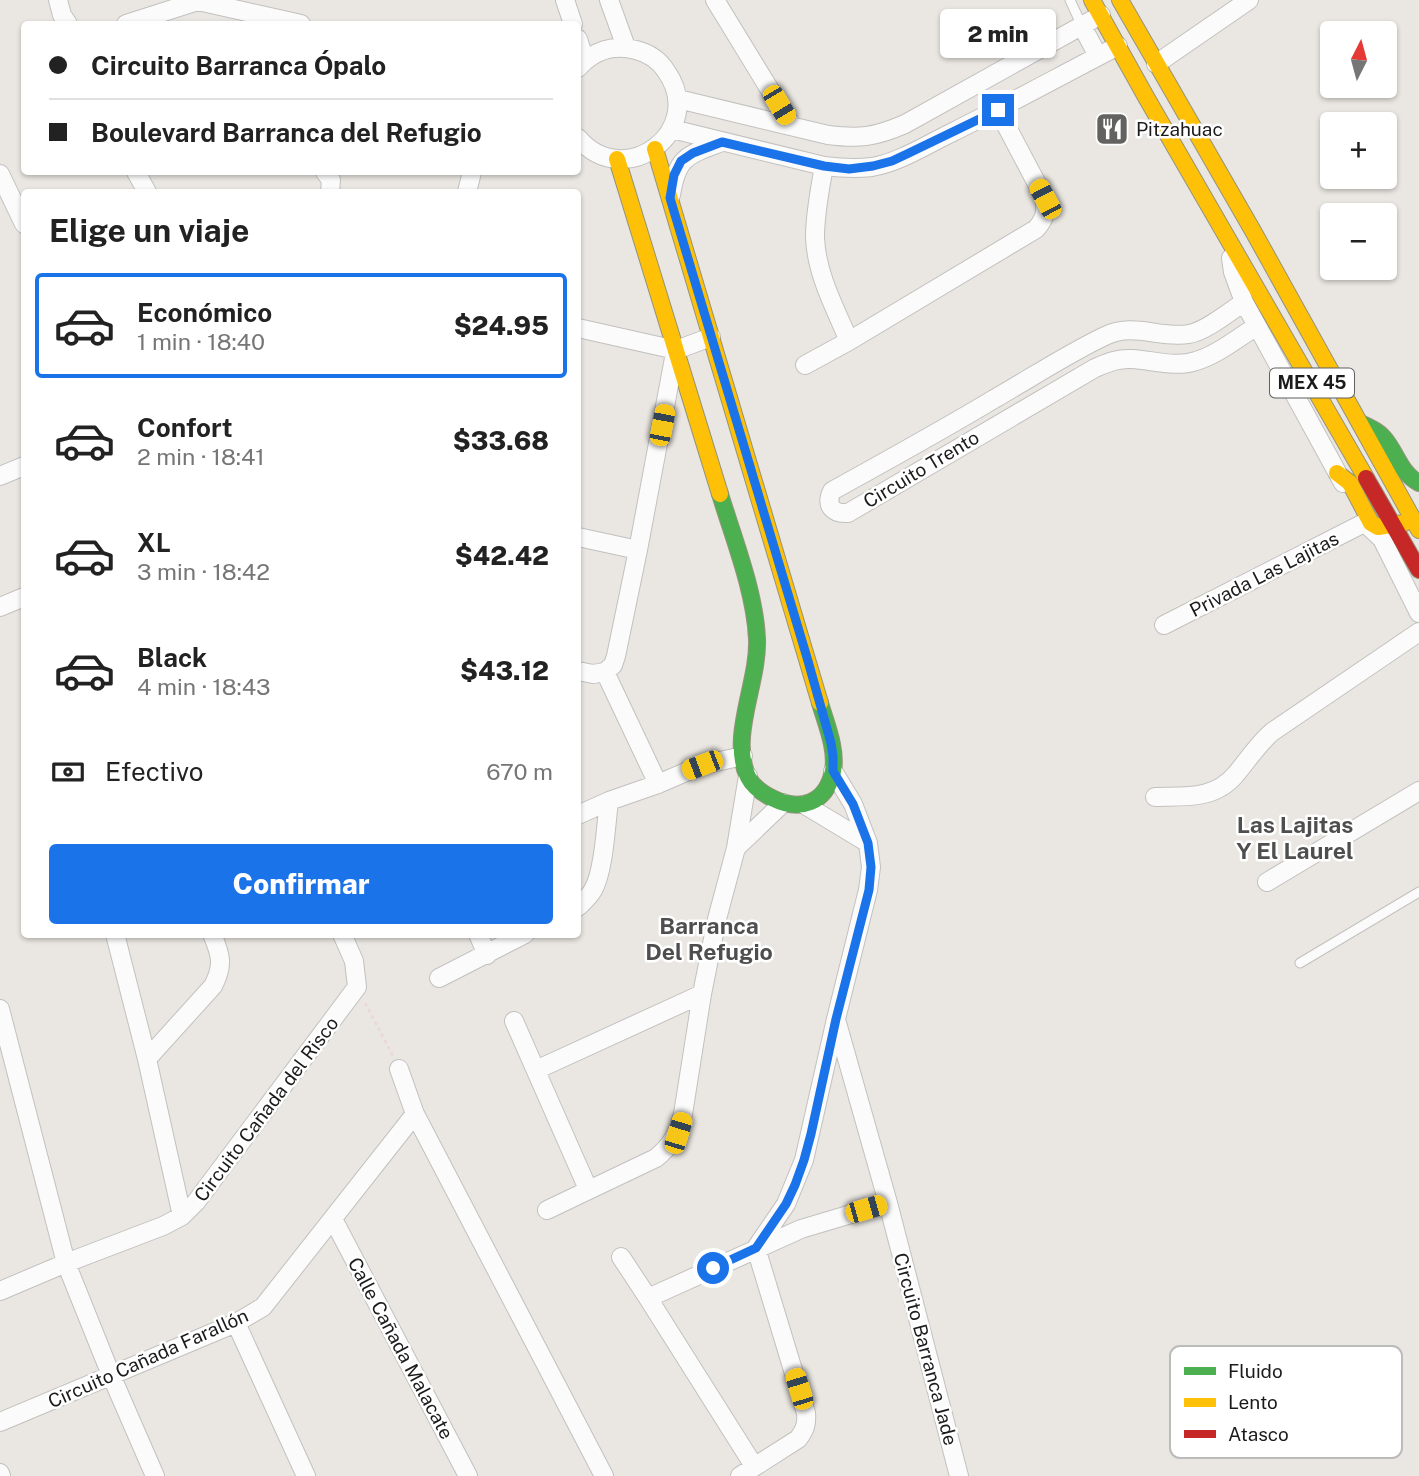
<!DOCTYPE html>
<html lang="es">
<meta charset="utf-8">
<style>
body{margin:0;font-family:"Public Sans",sans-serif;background:#f6f6f6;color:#222;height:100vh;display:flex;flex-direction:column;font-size:26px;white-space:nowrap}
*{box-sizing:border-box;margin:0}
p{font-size:23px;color:#767676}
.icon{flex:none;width:38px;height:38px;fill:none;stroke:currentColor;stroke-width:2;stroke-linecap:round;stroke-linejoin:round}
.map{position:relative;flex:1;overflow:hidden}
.details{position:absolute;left:21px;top:189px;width:560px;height:749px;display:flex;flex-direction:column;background:#fff;border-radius:7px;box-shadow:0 2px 5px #0004}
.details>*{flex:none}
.guide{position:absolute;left:21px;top:21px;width:560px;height:154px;border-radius:7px;box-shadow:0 2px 5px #0004;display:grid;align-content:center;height:154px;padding:0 28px;background:#fff}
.needle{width:46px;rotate:6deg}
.tools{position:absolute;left:1320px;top:21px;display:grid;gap:14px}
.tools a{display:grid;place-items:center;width:77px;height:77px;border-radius:7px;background:#fff;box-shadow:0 2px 5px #0004;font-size:35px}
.end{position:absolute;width:32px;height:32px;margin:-16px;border:9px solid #1a73e8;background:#fff;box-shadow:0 0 0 4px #fff}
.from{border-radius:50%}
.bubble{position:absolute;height:49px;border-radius:7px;background:#fff;box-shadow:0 2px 5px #0004;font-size:23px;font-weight:800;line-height:49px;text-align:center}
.car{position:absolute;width:21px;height:42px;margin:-21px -10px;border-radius:9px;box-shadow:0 0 5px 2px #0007;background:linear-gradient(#f5c518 24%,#345 0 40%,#f5c518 0 76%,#345 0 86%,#f5c518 0)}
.guide b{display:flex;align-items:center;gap:24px;height:66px;font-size:26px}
.guide b+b{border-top:2px solid #e0e0e0}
.guide i{width:18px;height:18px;background:#222}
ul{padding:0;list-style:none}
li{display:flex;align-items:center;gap:21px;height:105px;margin:0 14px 10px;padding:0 14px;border:4px solid transparent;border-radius:7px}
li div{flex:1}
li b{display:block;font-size:26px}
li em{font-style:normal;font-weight:800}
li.selected{border-color:#1a73e8}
li>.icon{width:63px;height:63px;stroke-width:1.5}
h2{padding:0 28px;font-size:32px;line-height:84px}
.pay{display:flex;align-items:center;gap:18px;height:77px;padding:0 28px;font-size:26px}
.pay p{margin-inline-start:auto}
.primary-button{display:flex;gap:14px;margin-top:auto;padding:14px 28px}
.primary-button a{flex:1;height:80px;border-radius:7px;background:#1a73e8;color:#fff;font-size:28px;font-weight:800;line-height:80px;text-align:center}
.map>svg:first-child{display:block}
</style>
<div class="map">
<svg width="1419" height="1476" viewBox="0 0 1419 1476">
<rect width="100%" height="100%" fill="#eae7e2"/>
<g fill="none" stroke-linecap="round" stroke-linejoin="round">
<defs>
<path id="lane" d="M1070 0 1082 26
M1300 963 1419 892"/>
<path id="street" d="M58 0 62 15 68 24
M565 0 573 24
M609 0 626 47
M715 0 792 126
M126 24 198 1 301 24
M1082 26 1098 56
M578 39 585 61
M1156 64 1249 0
M578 68C593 51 613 44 636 50 648 53 659 60 666 71 708 130 625 193 578 138
M678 99 828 135C860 139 875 137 905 124L1101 15
M672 129 824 166C840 168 856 169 872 167 900 162 926 145 951 133 1007 105 1062 75 1118 46
M824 166C820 189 815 213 815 237 816 273 835 308 849 341
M136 172 147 192
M325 172 331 180 330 192
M0 174 24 224
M467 192 472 172
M671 195C677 156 688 155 722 142
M1231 258 1233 272 1244 302 1343 483
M1244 302C1229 312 1206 331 1189 334 1160 339 1134 322 1105 336 1067 354 1031 378 994 399 941 431 886 461 832 491 825 506 833 514 848 513L1095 368C1107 363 1118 358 1132 359 1152 360 1176 368 1196 361 1217 355 1239 337 1257 326
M578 328 676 350 711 337
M805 365 849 341 1036 229C1045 219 1046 212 1045 199L998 110
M0 476 24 466
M1367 525 1382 539 1419 613
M578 537 638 550
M0 607 24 597
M1164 625 1364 523
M578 671 593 674 605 672
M605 672 613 665 616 656 638 550 675 353
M605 672 658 784
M1155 797C1185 796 1215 800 1236 774 1248 760 1257 745 1272 732L1419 632
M805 805 868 843
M578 815 609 801 658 784 702 765 743 756
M736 848 783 803
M1267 882 1419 791
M578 907C583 902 589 897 593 890 604 871 606 824 609 801
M115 934 147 1059 182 1216
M478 934 487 955
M439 978 525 934
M0 1009 66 1263 111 1375 155 1476
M514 1021 588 1189
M837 1023 888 1203 959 1476
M147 1059 213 986C224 965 221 955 212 934
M399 1069 415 1114 604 1476
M536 1070 702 994
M547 1210 656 1158C673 1144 677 1134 683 1114L702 994 717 919 736 848 748 776
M333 1219 468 1476
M621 1257 648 1298 754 1466
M0 1291 66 1263 163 1226 182 1216 196 1202 357 987 354 961 342 934
M648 1298 801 1229 888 1203
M236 1323 306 1476
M0 1422 236 1323 263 1307 415 1114
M0 1473 1 1476
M740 1476 798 1439C805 1430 807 1424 806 1413L756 1248 786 1204 804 1160 836 1019 868 890 871 867 868 843 853 804 833 771"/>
<path id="fast" d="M1360 423C1369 427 1378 431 1384 438 1397 453 1400 473 1419 483
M720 494C734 540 755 592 757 639 759 682 729 737 748 777 753 787 762 793 772 798 800 812 826 804 833 771 837 749 826 724 820 703"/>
<path id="slow" d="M1092 0 1146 97 1366 478
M1120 0 1253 231 1419 530
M655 149 820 703
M617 159 720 494
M1337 473 1350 483 1371 523 1378 527 1404 523"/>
<path id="jam" d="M1366 478 1419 570"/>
</defs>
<!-- lane casing -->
<use href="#lane" stroke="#c2c1bf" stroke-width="11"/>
<!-- street casing -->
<use href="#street" stroke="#c2c1bf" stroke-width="20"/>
<!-- fast casing -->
<use href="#fast" stroke="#95937b" stroke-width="18"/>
<!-- slow casing -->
<use href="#slow" stroke="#95937b" stroke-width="18"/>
<!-- jam casing -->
<use href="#jam" stroke="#95937b" stroke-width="18"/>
<!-- path -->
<path stroke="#ead7d6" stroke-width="2.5" stroke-dasharray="3.5 3.5" stroke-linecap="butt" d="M365 1003 393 1056"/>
<!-- lane -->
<use href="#lane" stroke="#fcfbfb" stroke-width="9"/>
<!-- street -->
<use href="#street" stroke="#fcfbfb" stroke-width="18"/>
<!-- fast -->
<use href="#fast" stroke="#4caf50" stroke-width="16"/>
<!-- slow -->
<use href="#slow" stroke="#ffc107" stroke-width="16"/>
<!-- jam -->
<use href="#jam" stroke="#c62828" stroke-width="16"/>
</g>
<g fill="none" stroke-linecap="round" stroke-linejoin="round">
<!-- route -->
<path stroke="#1a73e8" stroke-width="9" d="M713 1268 756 1248 786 1204 795 1185 804 1160 811 1134 836 1019 869 890 871 867 868 843 853 804 833 771V756L831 743 808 661 670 198 674 175 681 161 693 153 722 142 824 166 849 169 873 166 892 161 909 153 998 110"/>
</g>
<!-- icons -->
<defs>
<symbol id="restaurant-square" viewBox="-11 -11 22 22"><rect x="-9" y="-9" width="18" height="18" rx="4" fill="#636261" stroke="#fff"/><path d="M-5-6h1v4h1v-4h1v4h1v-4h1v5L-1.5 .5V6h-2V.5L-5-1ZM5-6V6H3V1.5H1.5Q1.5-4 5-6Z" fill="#fff"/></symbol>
</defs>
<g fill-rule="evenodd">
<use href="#restaurant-square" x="1093" y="110" width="38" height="38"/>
</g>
<g text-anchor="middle" stroke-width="5" stroke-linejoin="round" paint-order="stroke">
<!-- shield labels -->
<rect fill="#fff" stroke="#5f5f5f" stroke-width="2" x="1270" y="368.5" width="84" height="29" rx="5"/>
<g font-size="18" font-weight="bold" fill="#1b1b1b">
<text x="1312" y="389">MEX 45</text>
</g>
<!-- poi labels -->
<g font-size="19" fill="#1b1b1b" stroke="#fff" text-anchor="start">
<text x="1136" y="136">Pitzahuac</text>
</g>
<!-- street labels -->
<g font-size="19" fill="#1b1b1b" stroke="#fff">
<text transform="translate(921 469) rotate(-31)" y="7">Circuito Trento</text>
<text transform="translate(1264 574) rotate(-27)" y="7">Privada Las Lajitas</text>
<text transform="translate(266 1109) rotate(-53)" y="7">Circuito Cañada del Risco</text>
<text transform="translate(401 1348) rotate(62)" y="7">Calle Cañada Malacate</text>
<text transform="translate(926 1349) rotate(75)" y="7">Circuito Barranca Jade</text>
<text transform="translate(148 1358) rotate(-24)" y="7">Circuito Cañada Farallón</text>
</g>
<!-- quarter labels -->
<g font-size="23" font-weight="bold" fill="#4e4e4e" stroke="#fff">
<text x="1295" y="833">Las Lajitas<tspan x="1295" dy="26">Y El Laurel</tspan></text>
<text x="709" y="934">Barranca<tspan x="709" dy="26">Del Refugio</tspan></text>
</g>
</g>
<!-- legend -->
<rect x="1170" y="1346" width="232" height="112" rx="10" fill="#fff" stroke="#bbb" stroke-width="2"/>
<rect x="1184" y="1367" width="32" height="8" fill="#4caf50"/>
<rect x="1184" y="1398" width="32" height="9" fill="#ffc107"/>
<rect x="1184" y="1430" width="32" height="8" fill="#c62828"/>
<g font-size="19" fill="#1b1b1b">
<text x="1228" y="1378">Fluido</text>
<text x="1228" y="1409">Lento</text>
<text x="1228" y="1441">Atasco</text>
</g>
</svg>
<div class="tools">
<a><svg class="needle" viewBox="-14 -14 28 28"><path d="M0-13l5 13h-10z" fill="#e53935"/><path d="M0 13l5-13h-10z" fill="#767676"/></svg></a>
<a>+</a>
<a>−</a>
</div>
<i class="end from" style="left:713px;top:1268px"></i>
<i class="end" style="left:998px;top:110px"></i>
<div class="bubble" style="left:940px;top:9px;width:116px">2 min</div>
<i class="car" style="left:779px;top:105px;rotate:149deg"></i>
<i class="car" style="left:1045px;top:199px;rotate:332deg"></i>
<i class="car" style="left:662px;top:425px;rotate:11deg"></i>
<i class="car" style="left:702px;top:765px;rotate:249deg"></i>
<i class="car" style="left:678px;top:1133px;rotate:17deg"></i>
<i class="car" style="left:866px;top:1209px;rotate:74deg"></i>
<i class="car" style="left:799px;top:1389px;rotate:343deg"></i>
<div class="guide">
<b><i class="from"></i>Circuito Barranca Ópalo</b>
<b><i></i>Boulevard Barranca del Refugio</b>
</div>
<section class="details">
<h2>Elige un viaje</h2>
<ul>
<li class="selected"><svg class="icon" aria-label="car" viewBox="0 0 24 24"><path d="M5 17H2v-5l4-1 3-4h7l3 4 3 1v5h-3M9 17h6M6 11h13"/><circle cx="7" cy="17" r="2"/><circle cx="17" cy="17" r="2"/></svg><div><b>Económico</b><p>1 min · 18:40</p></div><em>$24.95</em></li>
<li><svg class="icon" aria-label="car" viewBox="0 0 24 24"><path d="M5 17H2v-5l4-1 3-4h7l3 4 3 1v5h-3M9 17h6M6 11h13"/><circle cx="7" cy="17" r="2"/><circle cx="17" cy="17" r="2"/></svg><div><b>Confort</b><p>2 min · 18:41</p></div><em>$33.68</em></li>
<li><svg class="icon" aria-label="car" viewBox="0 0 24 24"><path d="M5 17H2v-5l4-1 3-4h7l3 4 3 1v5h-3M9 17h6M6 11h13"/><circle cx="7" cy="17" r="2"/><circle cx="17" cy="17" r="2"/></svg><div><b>XL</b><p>3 min · 18:42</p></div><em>$42.42</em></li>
<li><svg class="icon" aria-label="car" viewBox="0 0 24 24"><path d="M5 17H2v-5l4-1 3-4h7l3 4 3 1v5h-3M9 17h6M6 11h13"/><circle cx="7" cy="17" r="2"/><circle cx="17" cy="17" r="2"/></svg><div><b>Black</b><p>4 min · 18:43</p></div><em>$43.12</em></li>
</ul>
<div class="pay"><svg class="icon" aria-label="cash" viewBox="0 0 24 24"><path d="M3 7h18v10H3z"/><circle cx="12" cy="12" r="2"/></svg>Efectivo<p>670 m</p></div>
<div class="primary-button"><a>Confirmar</a></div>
</section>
</div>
